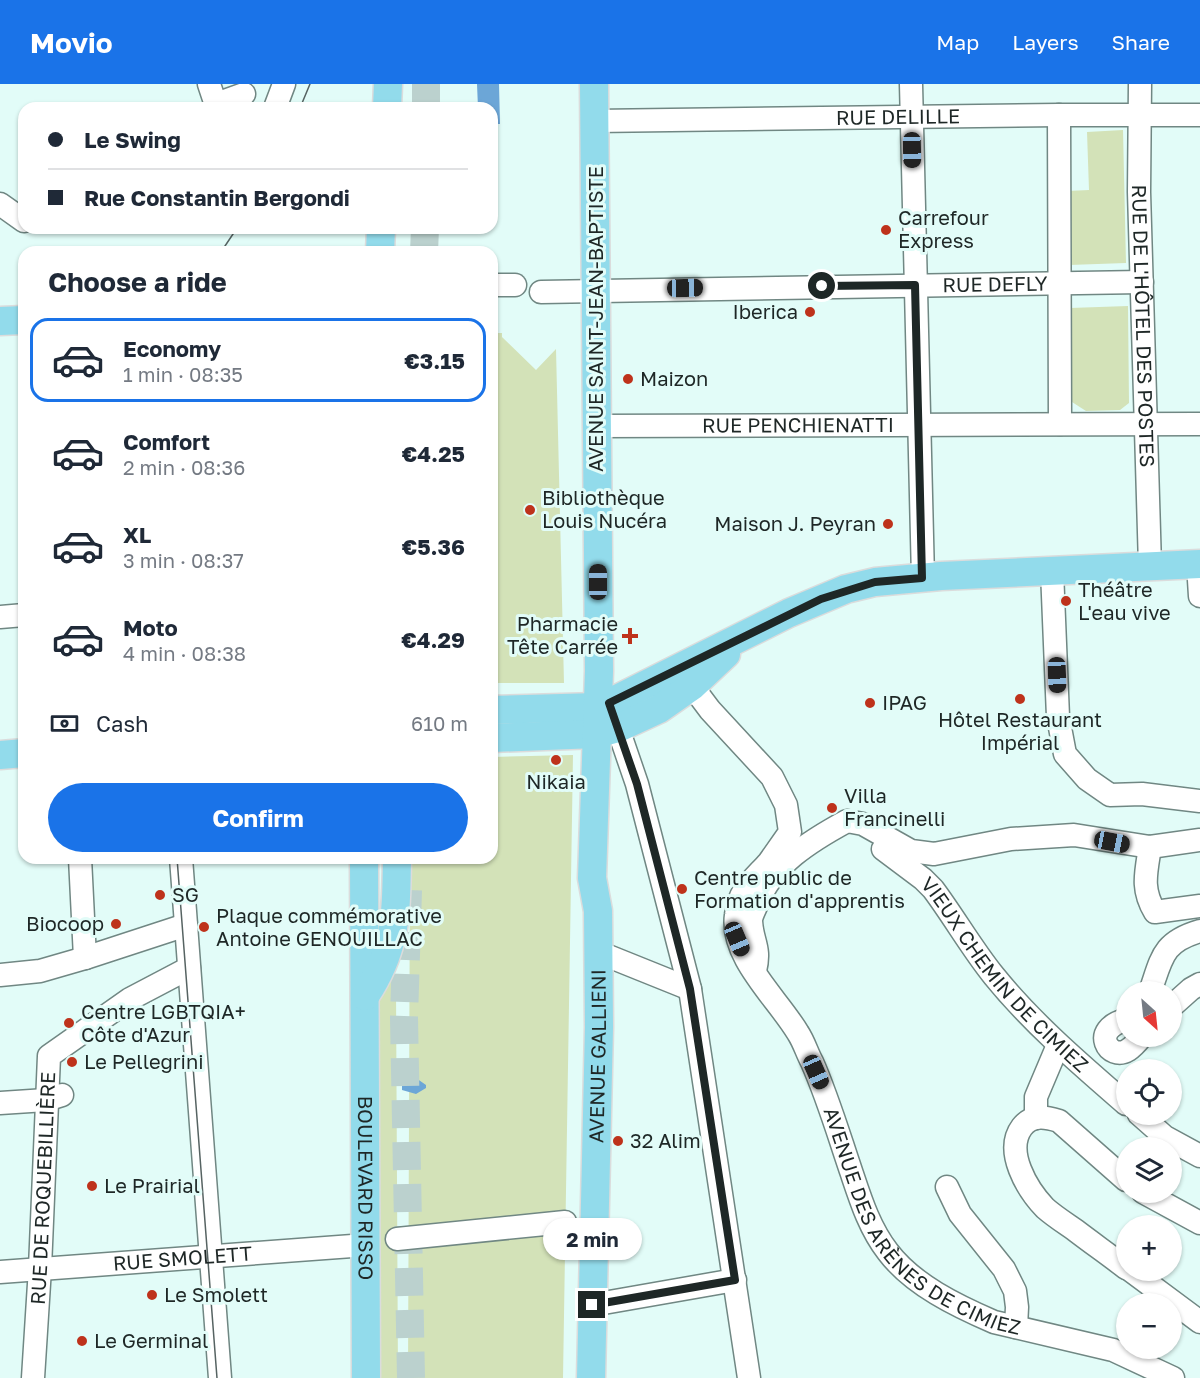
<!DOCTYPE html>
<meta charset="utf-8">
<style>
body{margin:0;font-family:"Golos Text",sans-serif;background:#f6f6f7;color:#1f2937;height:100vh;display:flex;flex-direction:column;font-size:22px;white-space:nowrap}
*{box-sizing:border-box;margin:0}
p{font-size:20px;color:#747a83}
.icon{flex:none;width:33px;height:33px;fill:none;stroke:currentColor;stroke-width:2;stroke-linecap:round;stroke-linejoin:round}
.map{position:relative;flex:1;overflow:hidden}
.drawer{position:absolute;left:18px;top:162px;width:480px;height:618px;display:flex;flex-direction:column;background:#fff;border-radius:18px;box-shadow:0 2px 4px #0004}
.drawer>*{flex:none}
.banner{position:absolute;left:18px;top:18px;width:480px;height:132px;border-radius:18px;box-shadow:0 2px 4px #0004;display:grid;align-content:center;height:132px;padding:0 30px;background:#fff}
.needle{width:39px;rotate:153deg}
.tools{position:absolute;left:1116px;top:897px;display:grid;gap:12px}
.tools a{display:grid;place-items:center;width:66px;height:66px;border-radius:50%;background:#fff;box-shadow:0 2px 4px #0004;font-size:30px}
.end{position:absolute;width:27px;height:27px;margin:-14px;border:8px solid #1e2726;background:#fff;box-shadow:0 0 0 3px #fff}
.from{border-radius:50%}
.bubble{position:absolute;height:42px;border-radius:21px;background:#fff;box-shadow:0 2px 4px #0004;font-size:20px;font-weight:700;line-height:42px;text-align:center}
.car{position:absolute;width:18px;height:36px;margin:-18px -9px;border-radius:8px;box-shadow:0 0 4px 2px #0007;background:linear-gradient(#222 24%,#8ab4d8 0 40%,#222 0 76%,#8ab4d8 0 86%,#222 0)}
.banner b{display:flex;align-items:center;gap:21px;height:57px;font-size:22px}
.banner b+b{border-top:2px solid #e0e1e3}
.banner i{width:15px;height:15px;background:#1f2937}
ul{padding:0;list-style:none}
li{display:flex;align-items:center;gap:18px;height:84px;margin:0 12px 9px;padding:0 18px;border:3px solid transparent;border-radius:18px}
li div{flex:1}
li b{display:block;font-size:22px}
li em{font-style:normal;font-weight:700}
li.selected{border-color:#1a73e8}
li>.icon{width:54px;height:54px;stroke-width:1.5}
h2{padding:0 30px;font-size:27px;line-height:72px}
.pay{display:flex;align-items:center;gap:15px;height:66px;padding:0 30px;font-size:22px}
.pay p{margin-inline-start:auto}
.button{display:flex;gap:12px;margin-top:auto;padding:12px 30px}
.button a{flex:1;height:69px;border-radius:36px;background:#1a73e8;color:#fff;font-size:24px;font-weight:700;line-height:69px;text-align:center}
header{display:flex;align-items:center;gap:36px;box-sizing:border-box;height:84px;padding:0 30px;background:#1a73e8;color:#fff}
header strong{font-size:28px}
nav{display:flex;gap:33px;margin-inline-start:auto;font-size:21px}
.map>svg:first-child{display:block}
</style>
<header>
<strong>Movio</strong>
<nav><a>Map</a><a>Layers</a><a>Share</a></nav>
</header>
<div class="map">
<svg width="1200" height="1294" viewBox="0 0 1200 1294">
<rect width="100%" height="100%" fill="#e2fcf8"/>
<!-- green -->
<path fill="#d3e2b8" d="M1123 46 1126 179 1069 181 1067 107 1089 106 1087 48Z
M1128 222 1129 319 1120 326 1086 327 1072 318 1070 224Z
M492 249H502V253L536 286 556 265 564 599H492Z
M573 671 563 1294H408L410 774H492V673Z
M389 881 396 902 398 1294H379L378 901Z"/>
<!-- water -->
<path fill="#6ca6d7" d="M477 0H499L500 40H492V24H478Z
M413 977V992L426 1001V1004L416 1010 402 1006V982Z"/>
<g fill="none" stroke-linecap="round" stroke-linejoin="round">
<!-- major-tunnel -->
<path stroke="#bbd1ce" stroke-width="28" stroke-dasharray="28 14" stroke-linecap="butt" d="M426 24V0
M424 168 425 144
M408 806 404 934 411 1294"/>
<defs>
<g id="minor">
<path d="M209 0 217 24"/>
<path d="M911 0 923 494"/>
<path id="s1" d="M1140 0 1139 108 1150 482"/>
<path d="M216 20 244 10"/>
<path d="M275 24 284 0"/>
<path d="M1059 31 1060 340"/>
<path id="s2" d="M595 37 1059 31H1200"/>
<path d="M0 120 24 137"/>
<path d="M492 201H515"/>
<path id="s3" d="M541 208 1142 198"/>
<path id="s4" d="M597 342 1200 340"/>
<path d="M1198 480 1200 512"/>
<path d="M1052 487 1058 633 1065 670 1087 695 1110 711 1142 710 1200 717"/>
<path d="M0 533 24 531"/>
<path id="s5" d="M683 590 710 626 772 693 786 721 790 748C783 758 776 768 769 778 753 796 739 805 736 831 730 873 778 915 798 949 804 958 807 969 812 978 828 1014 839 1052 852 1090 861 1117 870 1145 888 1168 913 1201 957 1222 994 1238L1113 1266 1173 1294"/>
<path d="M613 630 637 700 690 905 749 1294"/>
<path d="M1150 763C1146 789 1141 805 1155 828L1200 822"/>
<path id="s6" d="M883 765 923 795 933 805C954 833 972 865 994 892 1033 940 1080 980 1126 1020"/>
<path d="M80 774 85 874"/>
<path d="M181 774 220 1294"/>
<path d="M598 868 690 905"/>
<path d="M755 887C761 863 752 858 751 837 751 832 755 825 757 820 772 780 812 756 847 737L863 740 911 767 934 770 1011 755 1074 751 1150 763 1200 756"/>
<path d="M0 891 40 887 85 874 186 841"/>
<path d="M1150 908C1162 874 1162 858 1200 847"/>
<path d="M1172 922 1191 905 1200 900"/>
<path d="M1126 936C1089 945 1109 978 1128 966 1133 963 1138 957 1142 952"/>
<path d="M0 1019 46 1016 62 1011"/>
<path d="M1139 1030 1165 1053 1200 1072"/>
<path d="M1036 1034V1013L1058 961"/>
<path d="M1126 1096 1059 1037C1046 1033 1032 1030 1022 1043 1004 1067 1027 1105 1045 1124 1054 1132 1065 1139 1075 1146 1092 1159 1109 1171 1126 1184"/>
<path d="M947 1103 960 1130 1004 1185 1015 1207 1017 1223 1016 1243"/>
<path d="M1143 1108 1200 1139"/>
<path d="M397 1155 565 1138"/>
<path d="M1130 1186 1200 1238"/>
<path id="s7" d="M0 1188 366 1161"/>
<path d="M592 1221 735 1196"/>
<path id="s8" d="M33 1294 40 1184 49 972 130 915 189 884"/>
</g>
<g id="major">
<path d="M387 24 388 0"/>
<path d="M380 168 381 144"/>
<path d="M0 237 24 236"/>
<path d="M492 626 597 623 609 619 789 529 846 505 875 498 941 492 1200 480"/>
<path d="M492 654 596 650 618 644 659 625 692 602 726 570"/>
<path d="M0 671 24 669"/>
<path id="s9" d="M364 774 366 1294"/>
<path d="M365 912C397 864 396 829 397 774"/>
<path id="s10" d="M591 1294 599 943 598 827 592 794 599 587 594 0"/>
</g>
</defs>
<!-- minor casing -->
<use href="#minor" stroke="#708783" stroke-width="25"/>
<!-- major casing -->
<use href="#major" stroke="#dbdcdc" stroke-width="31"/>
<!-- minor -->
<use href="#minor" stroke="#fff" stroke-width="22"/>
<!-- major -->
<use href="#major" stroke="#92dbeb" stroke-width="28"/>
<!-- tram -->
<path stroke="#566362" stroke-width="1.5" d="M300 24 310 0
M221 168 237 144
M177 774 217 1294"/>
</g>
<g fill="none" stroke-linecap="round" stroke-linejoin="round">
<!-- route -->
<path stroke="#1e2726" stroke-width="8" d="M592 1221 735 1196 690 905 637 700 609 619 821 515 875 498 922 494 915 201 822 202"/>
</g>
<!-- markers -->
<g fill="#be321b" stroke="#e2fcf8" stroke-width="2">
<circle cx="886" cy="146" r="6"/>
<circle cx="810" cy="228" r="6"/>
<circle cx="628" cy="295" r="6"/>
<circle cx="530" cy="426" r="6"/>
<circle cx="888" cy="440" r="6"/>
<circle cx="1066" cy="517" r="6"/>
<path d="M627 543h6v6h6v6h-6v6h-6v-6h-6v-6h6z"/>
<circle cx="1020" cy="615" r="6"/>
<circle cx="870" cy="619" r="6"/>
<circle cx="556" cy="676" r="6"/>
<circle cx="832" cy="724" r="6"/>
<circle cx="682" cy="805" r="6"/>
<circle cx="160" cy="811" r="6"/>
<circle cx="116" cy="840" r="6"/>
<circle cx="204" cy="843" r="6"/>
<circle cx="69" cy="939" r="6"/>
<circle cx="72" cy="978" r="6"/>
<circle cx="618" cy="1057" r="6"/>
<circle cx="92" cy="1102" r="6"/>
<circle cx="152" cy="1211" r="6"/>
<circle cx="82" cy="1257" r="6"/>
</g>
<g text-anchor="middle" stroke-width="6" stroke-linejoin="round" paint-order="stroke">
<!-- street labels -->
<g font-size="20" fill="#1e2726" stroke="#e2fcf8">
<text dy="7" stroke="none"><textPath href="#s2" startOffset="303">RUE DELILLE</textPath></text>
<text dy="7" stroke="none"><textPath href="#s3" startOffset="454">RUE DEFLY</textPath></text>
<text transform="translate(596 235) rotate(-90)" y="7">AVENUE SAINT-JEAN-BAPTISTE</text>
<text dy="7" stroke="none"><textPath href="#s1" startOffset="242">RUE DE L'HÔTEL DES POSTES</textPath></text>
<text dy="7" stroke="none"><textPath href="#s4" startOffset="201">RUE PENCHIENATTI</textPath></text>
<text dy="7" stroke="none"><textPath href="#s6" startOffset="176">VIEUX CHEMIN DE CIMIEZ</textPath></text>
<text dy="7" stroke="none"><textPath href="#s10" startOffset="322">AVENUE GALLIENI</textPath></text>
<text dy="7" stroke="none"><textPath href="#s8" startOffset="190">RUE DE ROQUEBILLIÈRE</textPath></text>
<text dy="7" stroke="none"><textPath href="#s9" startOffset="330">BOULEVARD RISSO</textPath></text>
<text dy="7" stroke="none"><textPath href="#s5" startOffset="669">AVENUE DES ARÈNES DE CIMIEZ</textPath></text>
<text dy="7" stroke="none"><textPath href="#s7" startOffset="183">RUE SMOLETT</textPath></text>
</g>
<!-- poi labels -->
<g font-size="20" fill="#1e2726" stroke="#e2fcf8" text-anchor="start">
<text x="898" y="141">Carrefour<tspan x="898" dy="23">Express</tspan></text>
<text x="798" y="235" text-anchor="end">Iberica</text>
<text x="640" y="302">Maizon</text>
<text x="542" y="421">Bibliothèque<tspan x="542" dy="23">Louis Nucéra</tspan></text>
<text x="876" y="447" text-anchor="end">Maison J. Peyran</text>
<text x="1078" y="513">Théâtre<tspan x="1078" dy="23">L'eau vive</tspan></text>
<text x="618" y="547" text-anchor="end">Pharmacie<tspan x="618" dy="23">Tête Carrée</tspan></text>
<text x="882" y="626">IPAG</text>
<text x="1020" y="643" text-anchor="middle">Hôtel Restaurant<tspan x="1020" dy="23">Impérial</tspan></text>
<text x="556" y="705" text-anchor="middle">Nikaia</text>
<text x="844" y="719">Villa<tspan x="844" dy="23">Francinelli</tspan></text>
<text x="694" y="801">Centre public de<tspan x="694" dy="23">Formation d'apprentis</tspan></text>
<text x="172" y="818">SG</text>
<text x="216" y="839">Plaque commémorative<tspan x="216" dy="23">Antoine GENOUILLAC</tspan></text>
<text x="104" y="847" text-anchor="end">Biocoop</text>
<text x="81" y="935">Centre LGBTQIA+<tspan x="81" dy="23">Côte d'Azur</tspan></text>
<text x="84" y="985">Le Pellegrini</text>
<text x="630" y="1064">32 Alim</text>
<text x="104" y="1109">Le Prairial</text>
<text x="164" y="1218">Le Smolett</text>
<text x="94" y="1264">Le Germinal</text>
</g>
</g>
</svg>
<div class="tools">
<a><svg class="needle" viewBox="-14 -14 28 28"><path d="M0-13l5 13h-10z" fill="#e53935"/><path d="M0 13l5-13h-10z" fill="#747a83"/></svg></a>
<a><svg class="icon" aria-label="locate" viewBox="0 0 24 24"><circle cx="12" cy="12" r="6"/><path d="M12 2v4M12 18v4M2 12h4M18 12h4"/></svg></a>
<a><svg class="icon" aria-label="layers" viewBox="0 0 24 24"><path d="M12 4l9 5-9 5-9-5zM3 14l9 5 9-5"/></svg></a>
<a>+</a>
<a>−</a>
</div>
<i class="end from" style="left:822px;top:202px"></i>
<i class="end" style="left:592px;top:1221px"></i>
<div class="bubble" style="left:543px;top:1134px;width:99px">2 min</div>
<i class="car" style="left:912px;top:66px;rotate:179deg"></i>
<i class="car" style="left:685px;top:204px;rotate:89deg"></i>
<i class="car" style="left:598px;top:498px;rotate:0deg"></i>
<i class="car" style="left:1057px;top:591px;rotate:178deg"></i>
<i class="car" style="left:1112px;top:758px;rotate:101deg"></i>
<i class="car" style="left:737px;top:855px;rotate:157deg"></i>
<i class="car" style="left:816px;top:988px;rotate:156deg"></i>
<div class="banner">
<b><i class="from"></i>Le Swing</b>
<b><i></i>Rue Constantin Bergondi</b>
</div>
<section class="drawer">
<h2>Choose a ride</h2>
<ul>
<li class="selected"><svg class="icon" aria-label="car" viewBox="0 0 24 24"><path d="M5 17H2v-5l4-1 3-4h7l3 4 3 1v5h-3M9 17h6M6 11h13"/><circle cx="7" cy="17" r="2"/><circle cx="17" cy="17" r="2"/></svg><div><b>Economy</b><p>1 min · 08:35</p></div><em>€3.15</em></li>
<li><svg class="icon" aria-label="car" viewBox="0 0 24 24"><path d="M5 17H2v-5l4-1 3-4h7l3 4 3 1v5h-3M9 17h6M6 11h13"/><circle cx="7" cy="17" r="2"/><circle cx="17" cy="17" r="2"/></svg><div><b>Comfort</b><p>2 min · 08:36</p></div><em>€4.25</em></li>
<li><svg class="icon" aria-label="car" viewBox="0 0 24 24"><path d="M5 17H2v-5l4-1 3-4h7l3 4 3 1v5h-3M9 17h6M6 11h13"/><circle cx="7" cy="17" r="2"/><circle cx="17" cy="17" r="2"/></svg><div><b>XL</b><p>3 min · 08:37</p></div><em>€5.36</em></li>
<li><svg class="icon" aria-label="car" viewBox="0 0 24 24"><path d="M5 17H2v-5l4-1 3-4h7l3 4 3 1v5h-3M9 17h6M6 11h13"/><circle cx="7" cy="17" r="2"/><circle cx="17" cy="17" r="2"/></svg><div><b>Moto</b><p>4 min · 08:38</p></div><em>€4.29</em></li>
</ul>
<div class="pay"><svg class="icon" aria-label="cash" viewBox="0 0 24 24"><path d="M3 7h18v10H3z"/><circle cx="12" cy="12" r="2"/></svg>Cash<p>610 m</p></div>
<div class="button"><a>Confirm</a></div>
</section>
</div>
